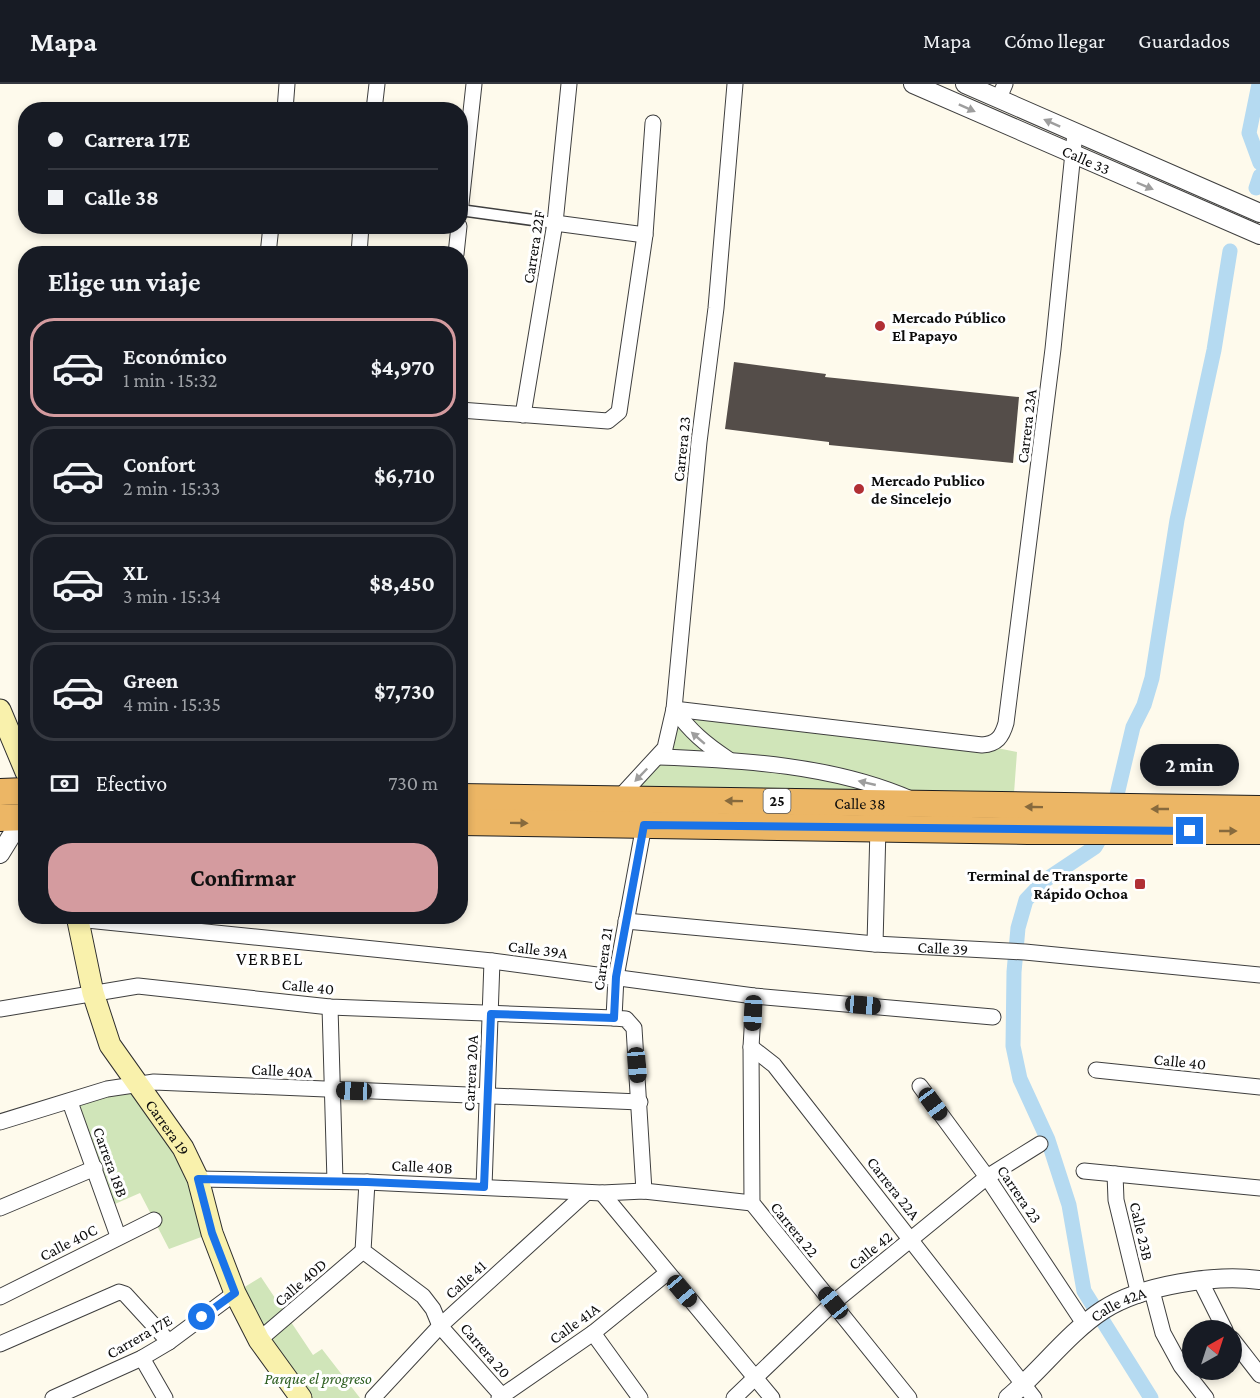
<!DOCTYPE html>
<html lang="es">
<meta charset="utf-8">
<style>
body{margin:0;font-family:"Crimson Pro",serif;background:#20242c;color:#f1f3f6;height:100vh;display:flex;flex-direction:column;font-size:22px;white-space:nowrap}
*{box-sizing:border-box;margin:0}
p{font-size:20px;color:#9ea1a6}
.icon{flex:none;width:33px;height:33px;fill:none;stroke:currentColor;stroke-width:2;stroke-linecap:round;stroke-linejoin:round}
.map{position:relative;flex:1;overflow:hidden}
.side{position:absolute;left:18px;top:162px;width:450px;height:678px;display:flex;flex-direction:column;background:#171b24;border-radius:24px;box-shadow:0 3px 9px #0003}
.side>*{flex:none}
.banner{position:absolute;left:18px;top:18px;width:450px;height:132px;border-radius:24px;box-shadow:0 3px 9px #0003;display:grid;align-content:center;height:132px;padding:0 30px;background:#171b24}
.needle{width:39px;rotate:39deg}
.buttons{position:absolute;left:1182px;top:1236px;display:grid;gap:12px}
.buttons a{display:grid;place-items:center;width:60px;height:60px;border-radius:50%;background:#171b24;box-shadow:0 3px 9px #0003;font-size:30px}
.end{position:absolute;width:27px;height:27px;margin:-14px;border:8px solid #1a73e8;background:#fff;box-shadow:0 0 0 3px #fff}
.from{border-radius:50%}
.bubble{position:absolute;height:42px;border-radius:21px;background:#171b24;box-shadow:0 3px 9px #0003;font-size:20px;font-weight:700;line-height:42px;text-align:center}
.car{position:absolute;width:18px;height:36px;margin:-18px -9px;border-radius:8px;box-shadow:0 0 4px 2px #0007;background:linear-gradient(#222 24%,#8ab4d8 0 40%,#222 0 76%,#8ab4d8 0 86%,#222 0)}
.banner b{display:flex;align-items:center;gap:21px;height:57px;font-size:22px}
.banner b+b{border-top:2px solid #363941}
.banner i{width:15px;height:15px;background:#f1f3f6}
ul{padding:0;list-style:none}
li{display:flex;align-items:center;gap:18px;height:99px;margin:0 12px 9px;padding:0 18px;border:3px solid #363941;border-radius:24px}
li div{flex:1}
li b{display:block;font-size:22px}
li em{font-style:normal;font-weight:700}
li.on{border-color:#d49b9f}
li>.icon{width:54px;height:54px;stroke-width:1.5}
h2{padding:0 30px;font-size:27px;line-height:72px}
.pay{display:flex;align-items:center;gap:15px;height:66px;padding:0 30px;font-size:22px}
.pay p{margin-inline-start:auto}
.primary-button{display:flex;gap:12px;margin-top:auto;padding:12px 30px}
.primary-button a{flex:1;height:69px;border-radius:24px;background:#d49b9f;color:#111;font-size:24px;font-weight:700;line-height:69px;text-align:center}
header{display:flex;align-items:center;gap:36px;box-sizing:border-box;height:84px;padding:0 30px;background:#171b24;border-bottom:2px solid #363941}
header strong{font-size:28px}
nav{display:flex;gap:33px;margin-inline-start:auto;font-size:21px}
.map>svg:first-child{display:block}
</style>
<header>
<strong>Mapa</strong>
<nav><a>Mapa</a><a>Cómo llegar</a><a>Guardados</a></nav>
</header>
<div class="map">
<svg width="1260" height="1314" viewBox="0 0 1260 1314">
<rect width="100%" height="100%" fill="#fefaec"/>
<!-- green -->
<path fill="#d0e5b9" d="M674 625 982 661 1017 668 1013 723 618 715 659 673Z
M137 1000 157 1024 212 1149 169 1165 140 1109 108 1123 70 1018Z
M261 1193 313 1271 322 1265 360 1314H301L235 1209Z"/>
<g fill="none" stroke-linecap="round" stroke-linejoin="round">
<!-- canal -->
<path stroke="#b5daf1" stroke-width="15" d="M1259 0 1249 49 1260 79
M1256 104 1260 92
M1151 1314 1084 1207 1069 1121 1048 1056 1020 995 1013 962 1014 888 1018 844 1026 816 1044 797 1095 763 1111 736 1133 643 1144 621 1152 594 1177 436 1214 266 1230 167"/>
</g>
<!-- building -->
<path fill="#544d49" d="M734 278 826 290 825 293 1019 313 1013 379 829 361V358L725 345Z"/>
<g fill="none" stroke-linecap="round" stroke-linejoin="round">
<defs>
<path id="pedestrian" d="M460 126 555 139"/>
<g id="minor">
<path d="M999 14 1005 0"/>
<path d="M285 26 287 0"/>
<path d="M374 26 377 0"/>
<path d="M460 129 474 0"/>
<path d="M555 139 645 151"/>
<path d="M268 170 271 142"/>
<path d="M359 170 361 142"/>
<path d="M456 170 459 142"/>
<path d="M460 326 608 337 619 328 645 151 653 39"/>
<path d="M523 331 555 139 569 0"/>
<path d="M674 625 982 661C997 660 1002 653 1006 639L1053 265 1075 49"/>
<path d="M674 625C690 647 705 660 728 675"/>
<path d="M659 673C743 676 833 681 911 715"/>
<path d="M618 715 665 664 674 625 699 358 716 224 735 0"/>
<path d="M644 741 616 893 614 934 626 935 634 944 644 1107"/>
<path d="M77 835 492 877 754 912 993 933"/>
<path id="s1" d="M626 837 875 860 1025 868 1260 891"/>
<path d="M875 860 878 743"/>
<path d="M754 912 751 963 752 1119 909 1314"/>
<path d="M330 923 335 1097"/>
<path d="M0 925 138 902 330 923 614 934"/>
<path d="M751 963 774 981 1034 1314"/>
<path d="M1096 986 1260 1003"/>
<path d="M920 1002 987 1093 1085 1241"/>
<path d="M70 1018 118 1152"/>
<path d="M0 1038 107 1005 154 998 640 1018"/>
<path d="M1084 1087 1260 1104"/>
<path d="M1115 1090 1116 1116 1139 1211"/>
<path d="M198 1095 367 1098 602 1109 644 1107 752 1119"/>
<path d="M367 1098 363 1167 423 1212 433 1225 440 1242 504 1314"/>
<path d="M484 1103 492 877"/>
<path d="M602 1109 772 1314"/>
<path d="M0 1124 95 1084"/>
<path d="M1200 1196 1225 1246"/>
<path d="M1152 1207 1163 1249 1181 1282 1206 1314"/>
<path d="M0 1213 154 1136"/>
<path d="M593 1249 640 1314"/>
<path d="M1232 1255 1260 1291"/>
<path d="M259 1256 363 1167"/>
<path d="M0 1260 119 1208 125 1210 169 1258"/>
<path d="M142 1274 165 1314"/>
<path d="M53 1314 142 1274 169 1258 235 1209"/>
<path d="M373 1314 440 1242 586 1109"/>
<path d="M499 1314 593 1249 667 1189"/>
<path d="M734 1314 833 1219 987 1093 1040 1060"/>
</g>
<g id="tertiary">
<path id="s2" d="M913 0 1260 151"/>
<path d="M965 0 1260 129"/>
<path d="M0 770 26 728"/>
<path id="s3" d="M1008 1314C1040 1287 1069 1248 1103 1226 1142 1201 1215 1190 1260 1196"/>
</g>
<g id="secondary">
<path d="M0 626 26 688"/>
<path id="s4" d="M77 832 93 909 110 961 183 1064 198 1095 212 1149 235 1209 259 1256 301 1314"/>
</g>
<g id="trunk">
<path d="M0 708 26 707"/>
<path id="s5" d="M460 713 1260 725"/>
<path d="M0 734 26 733"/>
<path d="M460 738 1028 747H1260"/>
</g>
</defs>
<!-- pedestrian casing -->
<use href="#pedestrian" stroke="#3f3f3f" stroke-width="13"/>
<!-- minor casing -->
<use href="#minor" stroke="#3f3f3f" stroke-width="17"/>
<!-- tertiary casing -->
<use href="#tertiary" stroke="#3f3f3f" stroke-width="20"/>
<!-- secondary casing -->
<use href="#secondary" stroke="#2e2e2e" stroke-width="23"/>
<!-- trunk casing -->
<use href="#trunk" stroke="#1d1d1d" stroke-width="28"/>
<!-- pedestrian -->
<use href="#pedestrian" stroke="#fff" stroke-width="10"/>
<!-- minor -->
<use href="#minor" stroke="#fff" stroke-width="15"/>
<!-- tertiary -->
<use href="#tertiary" stroke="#fff" stroke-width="18"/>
<!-- secondary -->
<use href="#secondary" stroke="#f9f1ac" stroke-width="21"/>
<!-- trunk -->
<use href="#trunk" stroke="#ecb665" stroke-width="26"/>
</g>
<!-- one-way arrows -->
<defs><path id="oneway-solid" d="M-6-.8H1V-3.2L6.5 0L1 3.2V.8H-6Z" transform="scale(1.5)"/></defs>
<g fill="#9e9e9e">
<use href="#oneway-solid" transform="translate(967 24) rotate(24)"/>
<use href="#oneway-solid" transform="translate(1052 39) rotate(-156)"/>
<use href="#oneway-solid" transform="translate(1145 102) rotate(23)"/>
<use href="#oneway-solid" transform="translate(698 654) rotate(-139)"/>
<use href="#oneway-solid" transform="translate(641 691) rotate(134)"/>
<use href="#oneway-solid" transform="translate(867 699) rotate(-167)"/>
</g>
<g fill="#876a3d">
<use href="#oneway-solid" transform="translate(734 717) rotate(-179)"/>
<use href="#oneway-solid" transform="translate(1034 723) rotate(-179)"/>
<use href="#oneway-solid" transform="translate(1160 725) rotate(-180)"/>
<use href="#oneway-solid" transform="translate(519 739) rotate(1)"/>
<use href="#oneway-solid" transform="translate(1228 747)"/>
</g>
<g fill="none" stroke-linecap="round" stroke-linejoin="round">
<!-- route -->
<path stroke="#1a73e8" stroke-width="8" d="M202 1233 235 1209 212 1149 198 1095 367 1098 484 1103 491 930 614 934 616 893 644 741 1190 747"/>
</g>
<!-- markers -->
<g fill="#b12f34" stroke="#fff" stroke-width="2">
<circle cx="880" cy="242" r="6"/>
<circle cx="859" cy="405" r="6"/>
<rect x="1134" y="794" width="12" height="12" rx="3"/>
</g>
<g text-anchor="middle" stroke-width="6" stroke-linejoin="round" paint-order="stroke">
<!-- shield labels -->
<rect fill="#fff" stroke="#555" stroke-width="1.5" x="763.5" y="705" width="27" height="24" rx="4.5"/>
<g font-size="15" font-weight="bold" fill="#0c0c0c">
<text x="777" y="722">25</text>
</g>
<!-- street labels -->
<g font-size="16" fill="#0c0c0c" stroke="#fff">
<text dy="6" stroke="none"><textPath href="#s2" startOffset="189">Calle 33</textPath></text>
<text transform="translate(533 163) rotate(-81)" y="6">Carrera 22F</text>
<text transform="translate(1026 342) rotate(-83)" y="6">Carrera 23A</text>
<text transform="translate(681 365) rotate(-84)" y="6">Carrera 23</text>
<text dy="6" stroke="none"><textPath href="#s5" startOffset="400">Calle 38</textPath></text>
<text dy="6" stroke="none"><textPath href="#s1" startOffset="318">Calle 39</textPath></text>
<text transform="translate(538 865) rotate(7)" y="6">Calle 39A</text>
<text transform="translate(602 875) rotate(-82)" y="6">Carrera 21</text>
<text transform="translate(308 902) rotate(6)" y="6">Calle 40</text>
<text transform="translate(1180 977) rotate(6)" y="6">Calle 40</text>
<text transform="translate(282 986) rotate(3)" y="6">Calle 40A</text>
<text transform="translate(470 989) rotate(-87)" y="6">Carrera 20A</text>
<text dy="6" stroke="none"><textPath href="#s4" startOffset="234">Carrera 19</textPath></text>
<text transform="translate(111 1078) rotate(70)" y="6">Carrera 18B</text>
<text transform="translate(422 1082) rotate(3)" y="6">Calle 40B</text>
<text transform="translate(894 1104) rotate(52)" y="6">Carrera 22A</text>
<text transform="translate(1020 1110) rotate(56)" y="6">Carrera 23</text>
<text transform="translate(795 1145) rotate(51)" y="6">Carrera 22</text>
<text transform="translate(1142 1147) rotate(77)" y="6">Calle 23B</text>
<text transform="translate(68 1158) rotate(-27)" y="6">Calle 40C</text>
<text transform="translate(870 1166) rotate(-39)" y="6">Calle 42</text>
<text transform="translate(465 1195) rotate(-42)" y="6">Calle 41</text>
<text transform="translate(300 1198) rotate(-41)" y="6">Calle 40D</text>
<text dy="6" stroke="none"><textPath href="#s3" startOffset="146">Calle 42A</textPath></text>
<text transform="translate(574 1239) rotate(-36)" y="6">Calle 41A</text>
<text transform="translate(139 1252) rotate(-30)" y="6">Carrera 17E</text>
<text transform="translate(486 1266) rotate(49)" y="6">Carrera 20</text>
</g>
<!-- poi labels -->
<g font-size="16" font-weight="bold" fill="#0c0c0c" stroke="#fff" text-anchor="start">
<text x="892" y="239">Mercado Público<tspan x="892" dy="18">El Papayo</tspan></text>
<text x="871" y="402">Mercado Publico<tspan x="871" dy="18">de Sincelejo</tspan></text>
<text x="1128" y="797" text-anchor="end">Terminal de Transporte<tspan x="1128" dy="18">Rápido Ochoa</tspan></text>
</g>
<!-- park labels -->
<g font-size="16" font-style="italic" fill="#2e5f21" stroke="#fff">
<text x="318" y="1300">Parque el progreso</text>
</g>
<!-- neighbourhood labels -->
<g font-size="18" letter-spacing="1.5" fill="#0c0c0c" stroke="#fff">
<text x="270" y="881">VERBEL</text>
</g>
</g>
</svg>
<div class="buttons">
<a><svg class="needle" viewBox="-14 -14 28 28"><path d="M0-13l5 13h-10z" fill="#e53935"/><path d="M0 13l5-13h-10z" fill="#9ea1a6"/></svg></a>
</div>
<i class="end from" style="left:202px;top:1233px"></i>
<i class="end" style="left:1190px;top:747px"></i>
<div class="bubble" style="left:1140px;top:660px;width:99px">2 min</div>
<i class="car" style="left:863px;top:921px;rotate:95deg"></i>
<i class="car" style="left:753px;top:929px;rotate:183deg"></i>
<i class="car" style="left:637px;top:981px;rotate:175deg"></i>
<i class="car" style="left:354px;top:1007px;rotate:272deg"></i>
<i class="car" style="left:933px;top:1020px;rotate:144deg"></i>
<i class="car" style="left:682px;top:1207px;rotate:140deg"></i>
<i class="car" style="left:833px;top:1219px;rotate:321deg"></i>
<div class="banner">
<b><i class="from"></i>Carrera 17E</b>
<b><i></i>Calle 38</b>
</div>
<section class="side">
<h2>Elige un viaje</h2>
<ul>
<li class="on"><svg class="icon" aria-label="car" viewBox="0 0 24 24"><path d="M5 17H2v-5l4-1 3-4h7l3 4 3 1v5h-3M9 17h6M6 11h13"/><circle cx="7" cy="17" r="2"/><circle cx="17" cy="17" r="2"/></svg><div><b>Económico</b><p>1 min · 15:32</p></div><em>$4,970</em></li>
<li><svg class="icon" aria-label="car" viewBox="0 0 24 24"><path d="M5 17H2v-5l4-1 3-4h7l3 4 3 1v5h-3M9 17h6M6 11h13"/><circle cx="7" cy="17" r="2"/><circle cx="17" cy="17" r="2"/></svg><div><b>Confort</b><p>2 min · 15:33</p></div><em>$6,710</em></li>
<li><svg class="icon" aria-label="car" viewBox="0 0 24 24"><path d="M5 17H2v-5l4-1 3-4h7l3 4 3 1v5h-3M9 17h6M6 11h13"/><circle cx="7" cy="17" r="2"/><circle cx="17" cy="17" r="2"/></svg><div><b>XL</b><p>3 min · 15:34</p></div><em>$8,450</em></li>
<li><svg class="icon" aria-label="car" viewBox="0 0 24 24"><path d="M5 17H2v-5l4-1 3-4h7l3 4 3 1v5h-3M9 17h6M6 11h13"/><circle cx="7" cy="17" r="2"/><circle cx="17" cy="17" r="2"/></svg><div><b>Green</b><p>4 min · 15:35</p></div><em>$7,730</em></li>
</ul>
<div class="pay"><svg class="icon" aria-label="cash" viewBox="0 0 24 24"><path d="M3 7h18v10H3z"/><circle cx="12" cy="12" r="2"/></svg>Efectivo<p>730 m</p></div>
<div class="primary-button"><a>Confirmar</a></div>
</section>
</div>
